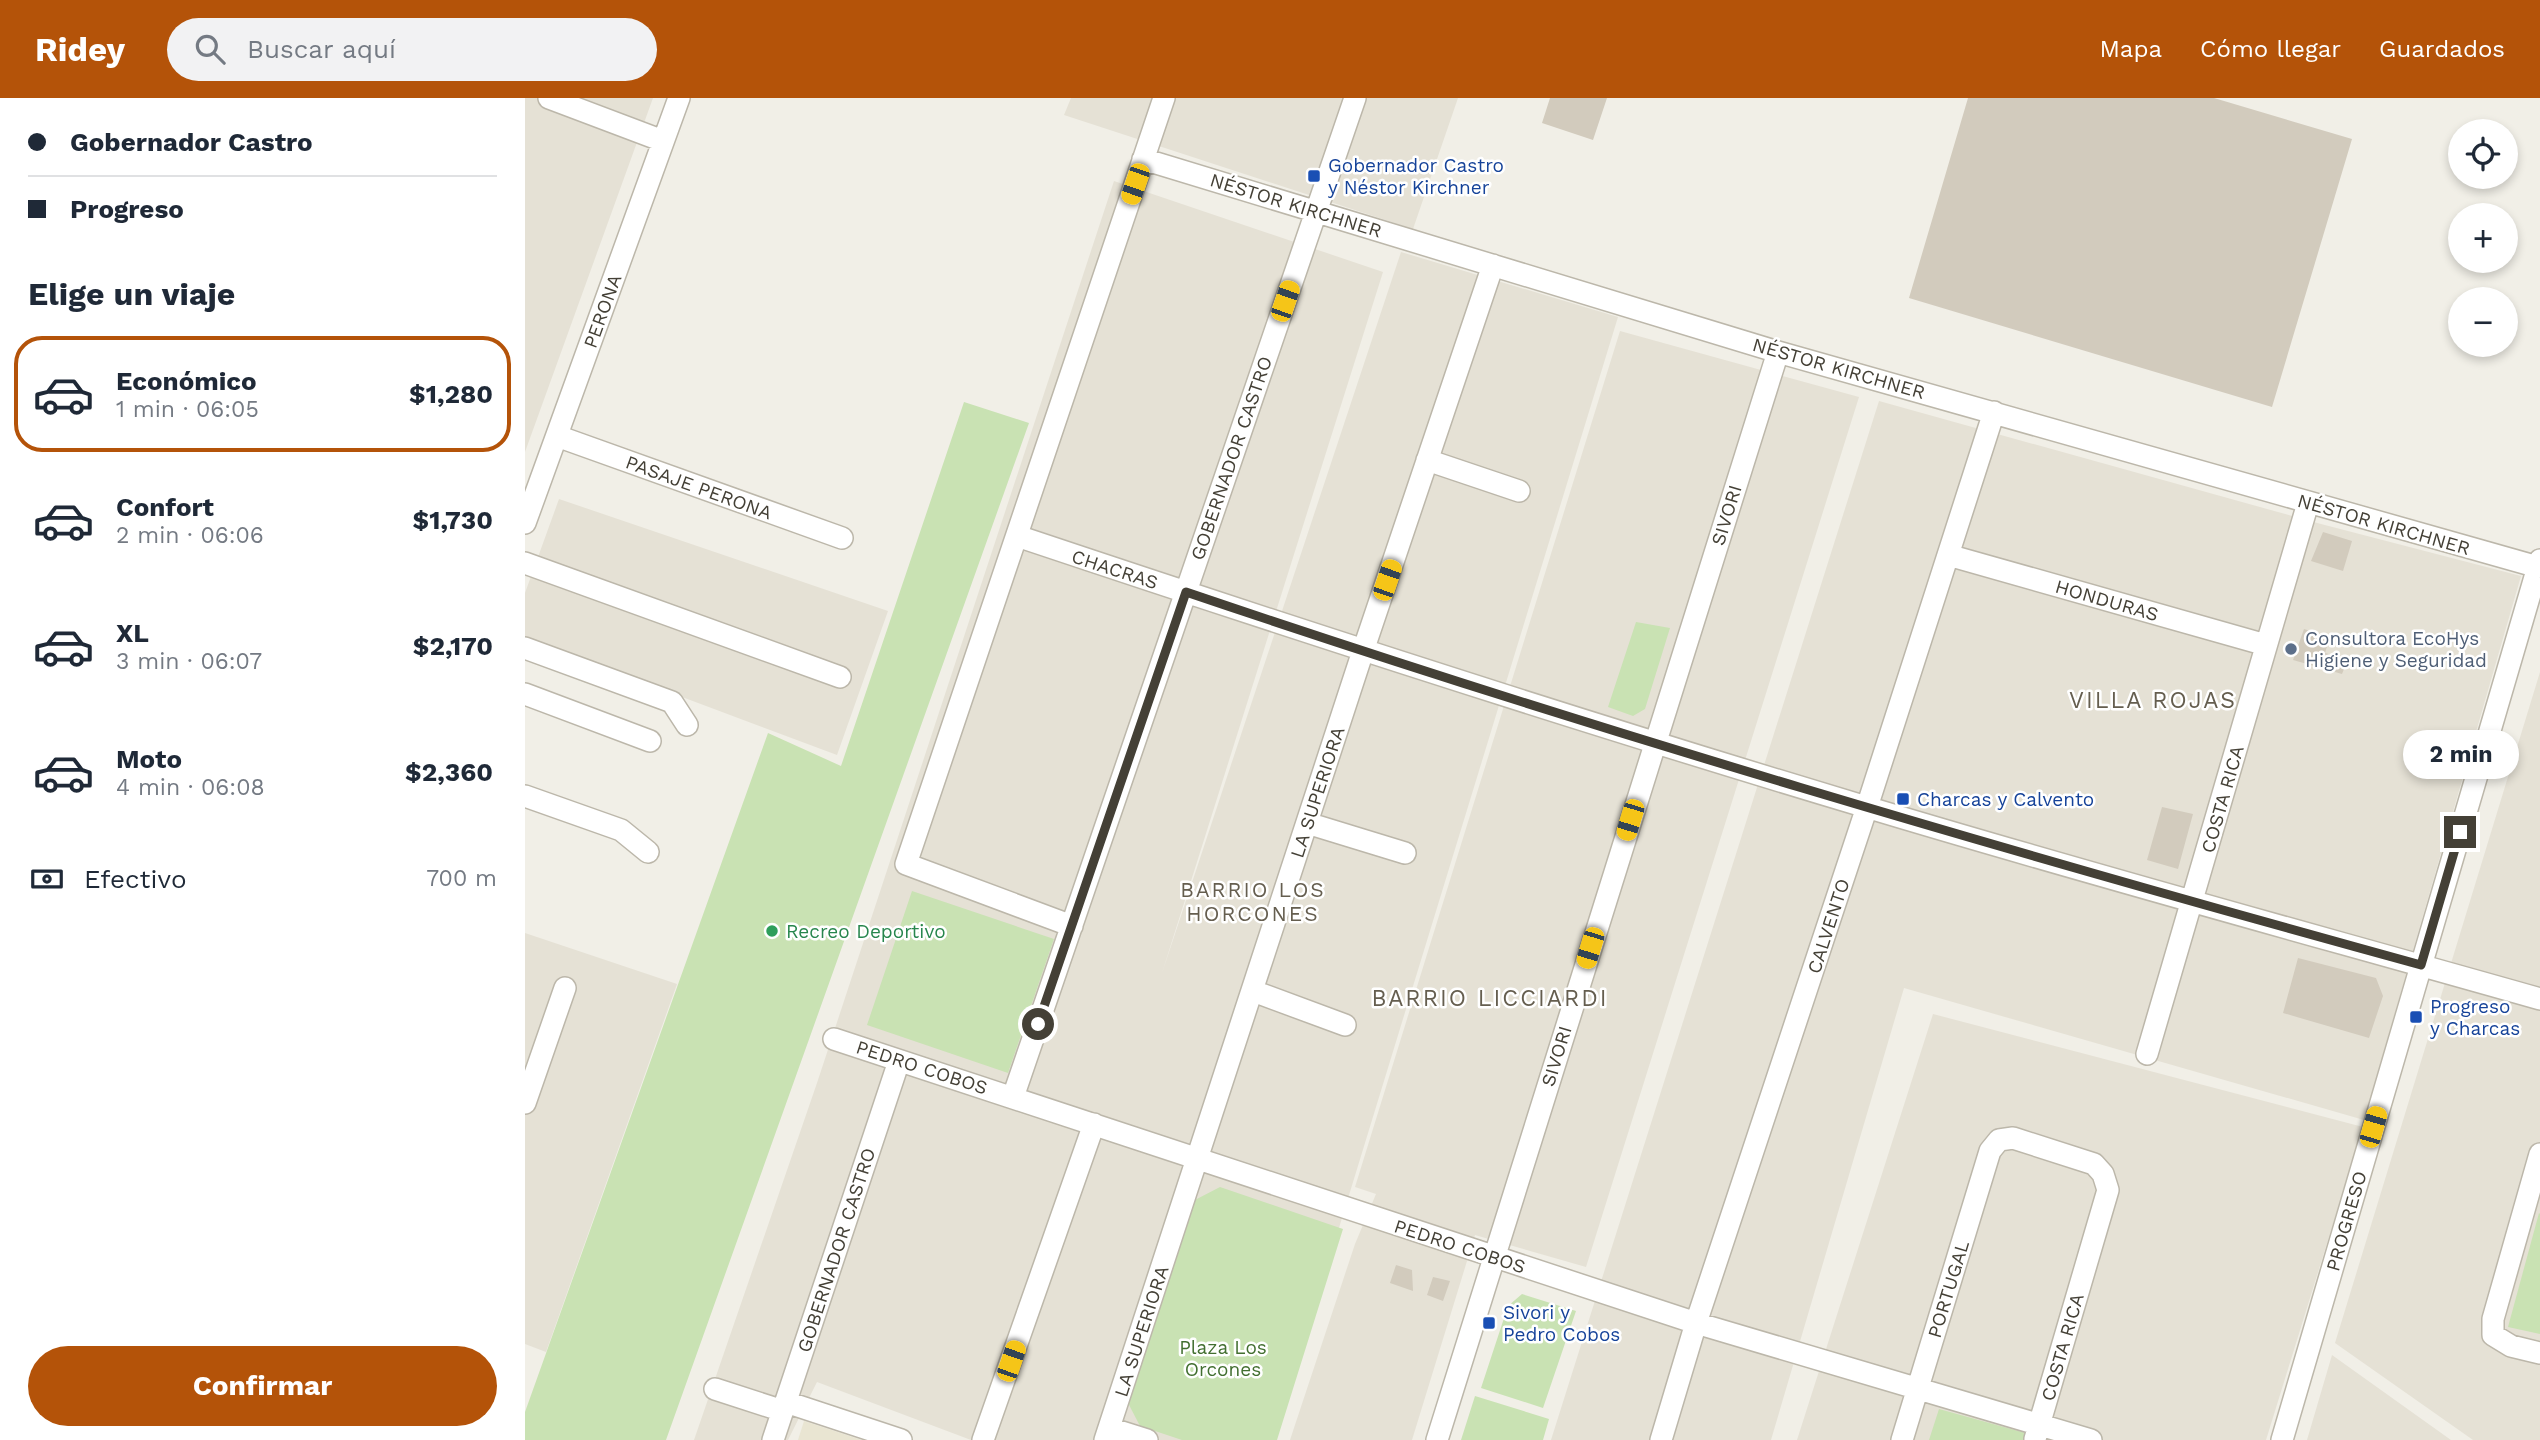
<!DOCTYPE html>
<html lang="es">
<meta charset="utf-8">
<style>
body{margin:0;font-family:"Work Sans",sans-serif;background:#f2f2f3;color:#1f2937;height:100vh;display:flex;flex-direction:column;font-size:26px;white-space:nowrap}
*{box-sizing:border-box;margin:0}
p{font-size:23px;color:#747a83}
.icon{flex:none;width:38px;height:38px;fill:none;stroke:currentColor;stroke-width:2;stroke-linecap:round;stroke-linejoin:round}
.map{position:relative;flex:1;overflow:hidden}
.panel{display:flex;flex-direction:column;background:#fff;width:525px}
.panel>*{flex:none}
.top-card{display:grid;align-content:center;height:154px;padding:0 28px;background:#fff}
.controls{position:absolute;left:1923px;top:21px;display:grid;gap:14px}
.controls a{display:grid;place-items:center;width:70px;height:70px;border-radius:50%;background:#fff;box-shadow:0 4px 10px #0003;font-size:35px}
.end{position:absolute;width:32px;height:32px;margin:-16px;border:9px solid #444036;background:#fff;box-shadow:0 0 0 4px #fff}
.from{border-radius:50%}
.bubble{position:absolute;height:49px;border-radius:24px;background:#fff;box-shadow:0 4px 10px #0003;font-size:23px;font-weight:700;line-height:49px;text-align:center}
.car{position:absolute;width:21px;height:42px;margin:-21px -10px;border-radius:9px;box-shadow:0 0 5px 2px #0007;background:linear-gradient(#f5c518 24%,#345 0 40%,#f5c518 0 76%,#345 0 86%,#f5c518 0)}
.top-card b{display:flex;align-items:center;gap:24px;height:66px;font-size:26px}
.top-card b+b{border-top:2px solid #e0e1e3}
.top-card i{width:18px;height:18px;background:#1f2937}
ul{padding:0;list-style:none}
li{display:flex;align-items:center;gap:21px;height:116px;margin:0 14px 10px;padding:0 14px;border:4px solid transparent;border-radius:28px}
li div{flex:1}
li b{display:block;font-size:26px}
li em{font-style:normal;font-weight:700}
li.current{border-color:#b45309}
li>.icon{width:63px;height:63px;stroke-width:1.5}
h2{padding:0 28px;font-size:32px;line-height:84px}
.pay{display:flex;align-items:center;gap:18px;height:77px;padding:0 28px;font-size:26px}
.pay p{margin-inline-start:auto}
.primary-button{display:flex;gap:14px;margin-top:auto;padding:14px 28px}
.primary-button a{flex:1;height:80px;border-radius:42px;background:#b45309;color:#fff;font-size:28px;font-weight:700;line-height:80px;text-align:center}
header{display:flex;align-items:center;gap:42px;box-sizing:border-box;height:98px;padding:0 35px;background:#b45309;color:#fff}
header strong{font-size:33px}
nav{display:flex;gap:38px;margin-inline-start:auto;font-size:24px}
.search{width:490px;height:63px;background:#f2f2f3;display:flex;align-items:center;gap:18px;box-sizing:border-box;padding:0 24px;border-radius:38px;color:#747a83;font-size:26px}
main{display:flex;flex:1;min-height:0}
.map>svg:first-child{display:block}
</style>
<header>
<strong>Ridey</strong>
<div class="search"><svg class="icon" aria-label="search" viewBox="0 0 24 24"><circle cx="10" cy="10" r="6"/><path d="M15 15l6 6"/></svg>Buscar aquí</div>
<nav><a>Mapa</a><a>Cómo llegar</a><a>Guardados</a></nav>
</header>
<main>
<section class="panel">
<div class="top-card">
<b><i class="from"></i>Gobernador Castro</b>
<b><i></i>Progreso</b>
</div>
<h2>Elige un viaje</h2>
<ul>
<li class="current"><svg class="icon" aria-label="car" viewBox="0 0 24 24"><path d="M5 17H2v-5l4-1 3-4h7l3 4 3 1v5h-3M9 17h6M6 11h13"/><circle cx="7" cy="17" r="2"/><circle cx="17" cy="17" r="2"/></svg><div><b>Económico</b><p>1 min · 06:05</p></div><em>$1,280</em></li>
<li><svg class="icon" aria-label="car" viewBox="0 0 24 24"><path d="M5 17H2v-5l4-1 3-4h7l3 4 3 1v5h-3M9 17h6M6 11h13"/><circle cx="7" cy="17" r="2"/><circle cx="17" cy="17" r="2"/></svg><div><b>Confort</b><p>2 min · 06:06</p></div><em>$1,730</em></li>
<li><svg class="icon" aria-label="car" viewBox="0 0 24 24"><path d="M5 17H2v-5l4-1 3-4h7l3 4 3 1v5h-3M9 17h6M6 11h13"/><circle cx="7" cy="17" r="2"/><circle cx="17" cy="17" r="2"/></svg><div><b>XL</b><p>3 min · 06:07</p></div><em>$2,170</em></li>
<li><svg class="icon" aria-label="car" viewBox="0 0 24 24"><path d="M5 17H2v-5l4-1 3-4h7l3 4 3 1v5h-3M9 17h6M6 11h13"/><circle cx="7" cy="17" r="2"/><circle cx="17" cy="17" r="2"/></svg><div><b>Moto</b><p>4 min · 06:08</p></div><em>$2,360</em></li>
</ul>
<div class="pay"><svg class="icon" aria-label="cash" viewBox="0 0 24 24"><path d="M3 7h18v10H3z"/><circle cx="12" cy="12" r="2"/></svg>Efectivo<p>700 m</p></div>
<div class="primary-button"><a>Confirmar</a></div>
</section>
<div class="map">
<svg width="2015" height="1342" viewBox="0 0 2015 1342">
<rect width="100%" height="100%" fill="#f1efe7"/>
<!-- residential -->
<path fill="#e5e1d5" d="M0 0H128L0 354Z
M546 0H933L888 131 539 17Z
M589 83 858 174 637 875 876 154 1093 219 749 1342H446L292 1284 263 1342H169L292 985Z
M1095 233 1334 299 1061 1169 950 1137 887 1342H765L830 1146 851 1096 830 1089Z
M1354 303 1796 426 1996 478 1839 1022 1379 890 1246 1342H1026Z
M34 401 363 513 312 657 0 540V495Z
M2015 574V1342H1948L1810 1245Z
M0 835 152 886 21 1254 0 1246Z
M1408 916 1838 1029 1741 1342H1272Z
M1807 1257 1926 1342H1782Z"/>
<!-- education -->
<path fill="#e9e5d2" d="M279 1323 337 1342H273Z"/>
<!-- green -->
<path fill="#c9e2b3" d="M439 304 504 325 141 1342H0V1314L243 635 316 668Z
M1111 524 1145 530 1120 611 1108 618 1083 609Z
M387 793 529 841 483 975 342 927Z
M695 1089 818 1131 752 1342H657L615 1328 603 1305 668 1103Z
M2014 1115 2015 1116V1236L1983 1229Z
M997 1196 1051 1213 1018 1310 956 1290 983 1208Z
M950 1298 1024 1321 1018 1342H936Z
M1414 1311 1504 1336 1502 1342H1404Z"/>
<!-- building -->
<path fill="#d2cbbd" d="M1025 0H1082L1068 42 1017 25Z
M1443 0H1689L1827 41 1747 309 1384 200Z
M1798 434 1827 443 1818 473 1786 463Z
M1779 531 1805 539 1800 555 1823 561 1817 576 1768 562Z
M1637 709 1668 716 1653 771 1622 762Z
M1773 860 1851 880 1858 898 1844 940 1758 915Z
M871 1167 887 1172 888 1193 865 1185Z
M908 1179 925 1183 918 1203 902 1197Z"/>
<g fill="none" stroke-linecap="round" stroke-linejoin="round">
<defs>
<path id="minor" d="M24 0 138 43
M618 61 1253 254 2013 469
M32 338 317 440
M902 362 994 393
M0 425 154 0
M492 438C773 532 1054 623 1338 708 1563 776 1789 837 2015 901
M1423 457 1741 547
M0 465 315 579
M0 550 147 604 162 627
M0 596 125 643
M0 698 96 732 123 754
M782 725 880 755
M547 828 381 766 639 0
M728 893 820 927
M309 941 1171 1225 1566 1342
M1622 956 1783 405
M488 999 830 0
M0 1005 40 890
M2015 1056 1968 1221V1237L1986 1248 2015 1255
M190 1291 258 1313
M261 1304 376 1342
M584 1330 622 1342
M248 1342 374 963
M458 1342 569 1026
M580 1342 838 553 968 167
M912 1342 1253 254
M1136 1342 1171 1225 1342 709 1469 314
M1377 1342 1465 1053 1474 1042 1488 1040 1569 1066 1578 1076 1583 1092 1510 1341
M1757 1342 2015 462"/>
</defs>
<!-- minor casing -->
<use href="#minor" stroke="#bcb7aa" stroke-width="24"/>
<!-- minor -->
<use href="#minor" stroke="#fff" stroke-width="21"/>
</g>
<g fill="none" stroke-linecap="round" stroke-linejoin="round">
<!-- route -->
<path stroke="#444036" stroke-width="9" d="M513 926 661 494C1068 632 1481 753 1896 867L1935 734"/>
</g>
<!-- markers -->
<g fill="#1a4fb4" stroke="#fff" stroke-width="2.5">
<rect x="782" y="71" width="14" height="14" rx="3.5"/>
<rect x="1371" y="694" width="14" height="14" rx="3.5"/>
<rect x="1884" y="912" width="14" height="14" rx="3.5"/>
<rect x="957" y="1218" width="14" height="14" rx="3.5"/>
</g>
<circle fill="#5c6f8a" stroke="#fff" stroke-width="2.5" cx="1766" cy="551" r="7"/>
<circle fill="#2e9e5b" stroke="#fff" stroke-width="2.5" cx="247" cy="833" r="7"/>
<g text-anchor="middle" stroke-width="5" stroke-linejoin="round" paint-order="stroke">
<!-- transit labels -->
<g font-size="19" fill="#164399" stroke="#fff" text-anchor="start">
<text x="803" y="74">Gobernador Castro<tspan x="803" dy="22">y Néstor Kirchner</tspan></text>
<text x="1392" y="708">Charcas y Calvento</text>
<text x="1905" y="915">Progreso<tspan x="1905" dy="22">y Charcas</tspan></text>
<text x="978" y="1221">Sivori y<tspan x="978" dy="22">Pedro Cobos</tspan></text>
</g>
<!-- street labels -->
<g font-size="19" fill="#444036" stroke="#fff">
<text transform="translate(771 107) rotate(17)" y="7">NÉSTOR KIRCHNER</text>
<text transform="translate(77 213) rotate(-70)" y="7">PERONA</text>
<text transform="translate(1314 270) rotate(16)" y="7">NÉSTOR KIRCHNER</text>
<text transform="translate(706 360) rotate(-71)" y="7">GOBERNADOR CASTRO</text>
<text transform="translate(174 389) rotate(20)" y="7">PASAJE PERONA</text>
<text transform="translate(1201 417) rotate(-73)" y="7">SIVORI</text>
<text transform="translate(1859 426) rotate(16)" y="7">NÉSTOR KIRCHNER</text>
<text transform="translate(590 471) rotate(18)" y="7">CHACRAS</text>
<text transform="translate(1582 502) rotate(16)" y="7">HONDURAS</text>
<text transform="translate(792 694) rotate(-72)" y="7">LA SUPERIORA</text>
<text transform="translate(1697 701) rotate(-74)" y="7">COSTA RICA</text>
<text transform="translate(1303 828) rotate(-72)" y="7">CALVENTO</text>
<text transform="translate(1031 958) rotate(-73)" y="7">SIVORI</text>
<text transform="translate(397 969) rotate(18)" y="7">PEDRO COBOS</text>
<text transform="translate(1821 1123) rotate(-74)" y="7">PROGRESO</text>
<text transform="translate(935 1148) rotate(18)" y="7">PEDRO COBOS</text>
<text transform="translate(311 1152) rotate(-72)" y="7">GOBERNADOR CASTRO</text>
<text transform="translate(1423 1191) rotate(-73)" y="7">PORTUGAL</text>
<text transform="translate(616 1233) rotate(-72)" y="7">LA SUPERIORA</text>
<text transform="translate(1537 1249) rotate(-74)" y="7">COSTA RICA</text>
</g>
<!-- service labels -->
<g font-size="19" fill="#4e5e75" stroke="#fff" text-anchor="start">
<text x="1780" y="547">Consultora EcoHys<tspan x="1780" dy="22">Higiene y Seguridad</tspan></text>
</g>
<!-- leisure labels -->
<g font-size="19" fill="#27864d" stroke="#fff" text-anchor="start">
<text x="261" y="840">Recreo Deportivo</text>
</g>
<!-- park labels -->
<g font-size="19" fill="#426f30" stroke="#fff">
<text x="698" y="1256">Plaza Los<tspan x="698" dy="22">Orcones</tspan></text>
</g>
<!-- neighbourhood labels -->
<g font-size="21" letter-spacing="2" fill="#655e4f" stroke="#fff">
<text x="728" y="799">BARRIO LOS<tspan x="728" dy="24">HORCONES</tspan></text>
</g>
<!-- quarter labels -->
<g font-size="23" letter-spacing="2" fill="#655e4f" stroke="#fff">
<text x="1628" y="610">VILLA ROJAS</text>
<text x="965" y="908">BARRIO LICCIARDI</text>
</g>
</g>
</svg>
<div class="controls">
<a><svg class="icon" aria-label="locate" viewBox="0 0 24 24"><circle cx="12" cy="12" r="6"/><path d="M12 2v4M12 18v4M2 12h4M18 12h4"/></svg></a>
<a>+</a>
<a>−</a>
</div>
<i class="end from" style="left:513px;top:926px"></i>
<i class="end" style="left:1935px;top:734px"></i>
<div class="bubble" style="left:1878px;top:632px;width:116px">2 min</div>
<i class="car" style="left:610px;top:86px;rotate:199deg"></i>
<i class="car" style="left:760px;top:203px;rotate:19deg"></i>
<i class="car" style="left:862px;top:482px;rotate:19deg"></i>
<i class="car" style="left:1105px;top:722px;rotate:197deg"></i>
<i class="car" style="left:1065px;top:850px;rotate:197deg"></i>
<i class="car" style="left:1848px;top:1029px;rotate:16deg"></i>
<i class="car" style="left:486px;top:1263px;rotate:19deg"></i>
</div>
</main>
